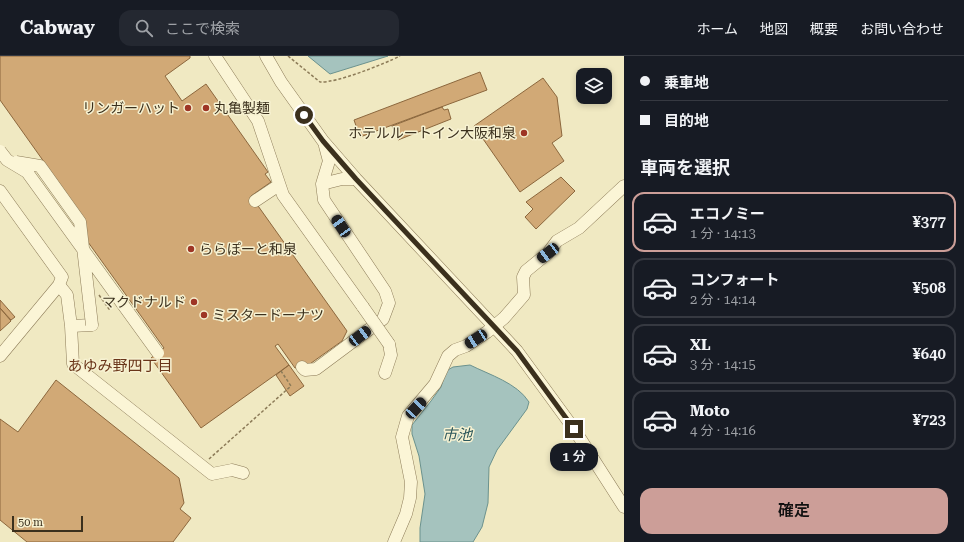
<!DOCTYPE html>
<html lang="ja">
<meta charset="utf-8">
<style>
body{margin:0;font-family:"Roboto Serif","Noto Sans JP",serif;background:#242831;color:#f1f3f6;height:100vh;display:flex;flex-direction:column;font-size:15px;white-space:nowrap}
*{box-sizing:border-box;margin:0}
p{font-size:13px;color:#9ea1a6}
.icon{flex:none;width:22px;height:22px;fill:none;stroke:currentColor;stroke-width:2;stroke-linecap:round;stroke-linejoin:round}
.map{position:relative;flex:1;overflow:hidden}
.panel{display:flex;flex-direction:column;background:#171b24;width:340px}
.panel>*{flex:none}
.hud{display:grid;align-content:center;height:88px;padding:0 16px;background:#171b24}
.buttons{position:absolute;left:576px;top:12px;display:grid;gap:8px}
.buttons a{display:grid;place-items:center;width:36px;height:36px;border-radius:8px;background:#171b24;box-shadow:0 2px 6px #0003;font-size:20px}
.scale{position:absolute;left:12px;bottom:10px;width:71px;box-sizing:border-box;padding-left:4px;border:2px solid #3b301d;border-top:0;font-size:11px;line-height:14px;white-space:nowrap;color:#3b301d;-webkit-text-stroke:3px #f7f2d2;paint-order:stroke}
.end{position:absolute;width:18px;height:18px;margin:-9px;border:5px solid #3b301d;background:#fff;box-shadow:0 0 0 2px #fff}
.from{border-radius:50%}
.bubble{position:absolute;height:28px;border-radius:12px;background:#171b24;box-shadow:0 2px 6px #0003;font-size:13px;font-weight:600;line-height:28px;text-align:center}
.car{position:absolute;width:12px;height:24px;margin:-12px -6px;border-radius:5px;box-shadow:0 0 3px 1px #0007;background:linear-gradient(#222 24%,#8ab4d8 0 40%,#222 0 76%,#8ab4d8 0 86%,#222 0)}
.hud b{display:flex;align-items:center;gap:14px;height:38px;font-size:15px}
.hud b+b{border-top:1px solid #363941}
.hud i{width:10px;height:10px;background:#f1f3f6}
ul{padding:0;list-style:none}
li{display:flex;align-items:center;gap:12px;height:60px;margin:0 8px 6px;padding:0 8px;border:2px solid #363941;border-radius:12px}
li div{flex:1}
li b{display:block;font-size:15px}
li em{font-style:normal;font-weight:600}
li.on{border-color:#cc9e98}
li>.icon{width:36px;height:36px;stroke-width:1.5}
h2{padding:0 16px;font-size:18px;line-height:48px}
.primary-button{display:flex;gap:8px;margin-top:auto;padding:8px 16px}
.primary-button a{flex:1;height:46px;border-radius:12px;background:#cc9e98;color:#111;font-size:16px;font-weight:600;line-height:46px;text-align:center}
header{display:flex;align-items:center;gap:24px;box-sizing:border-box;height:56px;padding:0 20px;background:#171b24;border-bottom:1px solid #363941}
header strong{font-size:19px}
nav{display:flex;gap:22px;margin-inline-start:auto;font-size:14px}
.search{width:280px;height:36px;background:#242831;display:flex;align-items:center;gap:10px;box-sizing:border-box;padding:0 14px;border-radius:12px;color:#9ea1a6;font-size:15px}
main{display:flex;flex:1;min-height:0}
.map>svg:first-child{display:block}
</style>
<header>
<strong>Cabway</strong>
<div class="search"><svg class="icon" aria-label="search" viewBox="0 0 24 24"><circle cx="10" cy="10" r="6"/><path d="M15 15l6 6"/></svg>ここで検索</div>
<nav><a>ホーム</a><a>地図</a><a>概要</a><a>お問い合わせ</a></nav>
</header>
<main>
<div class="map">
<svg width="624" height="486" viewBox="0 0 624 486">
<rect width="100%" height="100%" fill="#f0e9c2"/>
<!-- water -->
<path fill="#a5c3be" stroke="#6b928e" d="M308 0H388L330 18Z
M470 309C490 319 517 327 529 346L527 353 497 394 489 411 488 447 482 471 473 486H420V472L425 438 419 400 412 378V369L431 345 441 331 446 315 453 311Z"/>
<!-- building -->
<path fill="#d1a976" stroke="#8c673d" d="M0 0H190V2L165 20 182 45 206 28 268 116 265 118 271 126 251 140 347 275 342 285 307 310 295 312 278 288 275 290 289 309 201 372 151 302 164 292 55 140 64 134 0 44Z
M480 16 487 34 360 81 354 64Z
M543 22 557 41 562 80 552 87 564 105 520 136 474 70Z
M442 51 444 54 448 53 451 63 398 84 392 70Z
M561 121 575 135 536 173 525 161 533 153 526 146Z
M0 244 15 261 11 264 0 252Z
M0 252 11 265 0 275Z
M289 309 304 330 290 340 276 319Z
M56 324 179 422 184 447 180 453 191 462 173 486H27L0 464V363L18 376Z"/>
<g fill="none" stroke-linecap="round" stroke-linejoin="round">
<defs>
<path id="minor" d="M215 0 258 65 283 139 363 251
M266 0 281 26 323 85 356 123 517 295 574 373 624 451
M322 128 342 123H356
M0 135 62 221 59 229 0 300
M255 145 279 129
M59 229 67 239 71 270
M92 269 71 270 73 308 212 418 232 414 243 417
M302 311 305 314 316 313 383 263 389 247 385 235 324 144 322 128 329 105 325 90
M385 317 391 299 389 288
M394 486 406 458 410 442 411 426 402 381 408 360 435 328 448 300 455 294 466 290 487 276 504 262 524 239 523 221 526 215 548 197 557 185 579 172 624 130"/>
</defs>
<!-- minor casing -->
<use href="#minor" stroke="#8c7b58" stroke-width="13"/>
<!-- path -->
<path stroke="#8c7b58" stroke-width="1.5" stroke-dasharray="3 2" stroke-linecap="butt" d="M288 0 320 26C337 27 384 8 400 0
M99 239 109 253 111 252
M209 403 291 330 281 315"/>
<!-- minor -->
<use href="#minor" stroke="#fbf5d6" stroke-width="12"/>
<defs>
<path id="minor-bridge" d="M0 95 7 104 27 116 158 297
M16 106 40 110 80 166 92 269
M363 251 389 288"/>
</defs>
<!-- minor-bridge casing -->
<use href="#minor-bridge" stroke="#8c7b58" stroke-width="13" stroke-linecap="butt"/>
<!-- minor-bridge -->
<use href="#minor-bridge" stroke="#fbf5d6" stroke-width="12"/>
</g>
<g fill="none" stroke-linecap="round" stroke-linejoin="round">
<!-- route -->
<path stroke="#3b301d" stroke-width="5" d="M304 59 323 85 356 123 517 295 574 373"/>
</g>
<!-- markers -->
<g fill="#9e3525" stroke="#f7f2d2" stroke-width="1.5">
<circle cx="188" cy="52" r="4"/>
<circle cx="206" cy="52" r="4"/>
<circle cx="524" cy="77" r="4"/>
<circle cx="191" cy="193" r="4"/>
<circle cx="194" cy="246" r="4"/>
<circle cx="204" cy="259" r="4"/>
</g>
<g text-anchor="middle" stroke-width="3" stroke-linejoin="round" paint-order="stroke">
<!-- poi labels -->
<g font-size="14" fill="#3b301d" stroke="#f7f2d2" text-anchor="end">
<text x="180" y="57">リンガーハット</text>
<text x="214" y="57" text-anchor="start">丸亀製麺</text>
<text x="516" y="82">ホテルルートイン大阪和泉</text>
<text x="199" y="198" text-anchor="start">ららぽーと和泉</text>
<text x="186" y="251">マクドナルド</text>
<text x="212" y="264" text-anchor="start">ミスタードーナツ</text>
</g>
<!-- neighbourhood labels -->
<g font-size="15" fill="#6a361a" stroke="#f7f2d2">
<text x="120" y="315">あゆみ野四丁目</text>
</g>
<!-- water labels -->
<g font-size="15" font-style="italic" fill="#2c575b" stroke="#f7f2d2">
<text x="457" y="384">市池</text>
</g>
</g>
</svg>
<div class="buttons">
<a><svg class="icon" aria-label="layers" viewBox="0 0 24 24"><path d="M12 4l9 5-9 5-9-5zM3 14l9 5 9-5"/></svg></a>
</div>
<div class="scale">50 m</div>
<i class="end from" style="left:304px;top:59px"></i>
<i class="end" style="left:574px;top:373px"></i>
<div class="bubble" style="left:550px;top:387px;width:48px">1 分</div>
<i class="car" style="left:341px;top:170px;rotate:326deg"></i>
<i class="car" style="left:548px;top:197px;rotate:233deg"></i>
<i class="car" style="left:360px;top:280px;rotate:53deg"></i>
<i class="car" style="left:476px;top:283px;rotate:237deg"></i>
<i class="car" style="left:416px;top:352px;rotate:43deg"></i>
</div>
<section class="panel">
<div class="hud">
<b><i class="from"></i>乗車地</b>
<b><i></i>目的地</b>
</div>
<h2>車両を選択</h2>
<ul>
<li class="on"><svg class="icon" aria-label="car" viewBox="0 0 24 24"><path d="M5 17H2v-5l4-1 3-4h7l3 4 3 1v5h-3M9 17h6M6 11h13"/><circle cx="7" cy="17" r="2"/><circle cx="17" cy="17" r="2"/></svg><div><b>エコノミー</b><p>1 分 · 14:13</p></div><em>¥377</em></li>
<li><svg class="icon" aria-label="car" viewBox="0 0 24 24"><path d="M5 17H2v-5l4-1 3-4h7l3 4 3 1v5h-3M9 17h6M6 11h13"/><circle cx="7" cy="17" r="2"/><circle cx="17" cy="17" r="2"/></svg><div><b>コンフォート</b><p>2 分 · 14:14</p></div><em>¥508</em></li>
<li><svg class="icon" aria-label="car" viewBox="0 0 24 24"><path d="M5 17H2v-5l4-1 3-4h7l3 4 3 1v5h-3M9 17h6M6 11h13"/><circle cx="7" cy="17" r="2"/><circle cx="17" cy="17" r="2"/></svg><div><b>XL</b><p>3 分 · 14:15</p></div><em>¥640</em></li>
<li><svg class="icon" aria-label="car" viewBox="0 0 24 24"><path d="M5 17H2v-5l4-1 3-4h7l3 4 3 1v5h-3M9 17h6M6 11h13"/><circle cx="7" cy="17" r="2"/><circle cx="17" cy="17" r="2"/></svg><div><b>Moto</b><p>4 分 · 14:16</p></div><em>¥723</em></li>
</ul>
<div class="primary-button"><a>確定</a></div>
</section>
</main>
